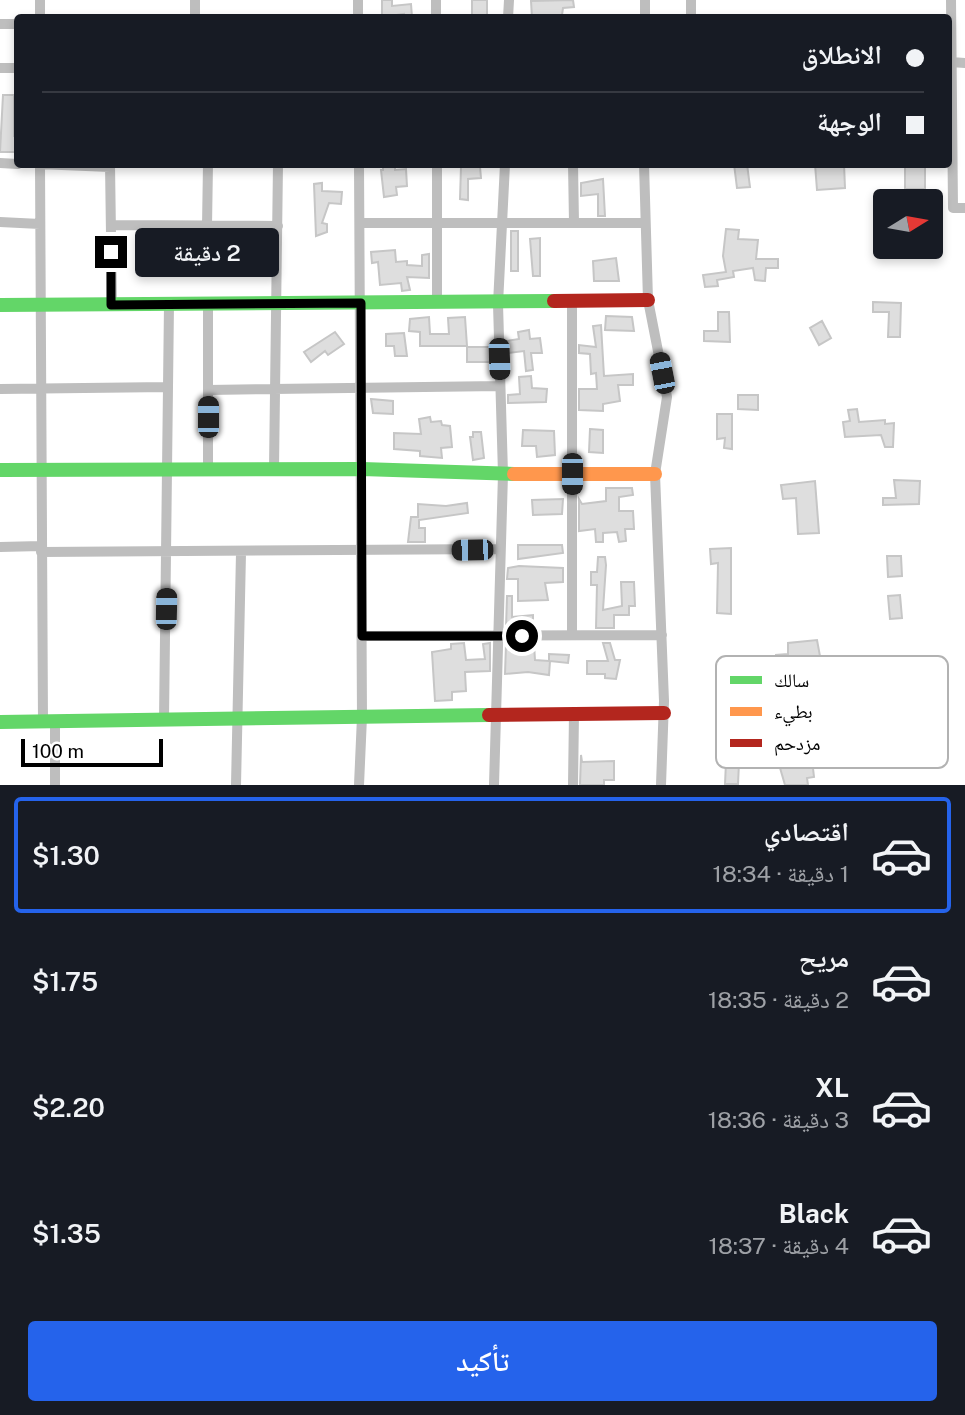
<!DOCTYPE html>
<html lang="ar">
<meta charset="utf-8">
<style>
body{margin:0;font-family:"Public Sans","Noto Naskh Arabic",sans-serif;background:#242831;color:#f1f3f6;direction:rtl;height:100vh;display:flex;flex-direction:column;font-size:26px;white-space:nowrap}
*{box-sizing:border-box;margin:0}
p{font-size:23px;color:#9ea1a6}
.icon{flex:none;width:38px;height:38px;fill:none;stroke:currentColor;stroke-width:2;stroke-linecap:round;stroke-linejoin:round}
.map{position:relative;height:785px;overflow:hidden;direction:ltr}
.panel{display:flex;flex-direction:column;background:#171b24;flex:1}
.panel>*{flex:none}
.banner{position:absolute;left:14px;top:14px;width:938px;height:154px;border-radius:7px;box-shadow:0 4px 10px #0003;direction:rtl;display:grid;align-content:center;height:154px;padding:0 28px;background:#171b24}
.needle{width:46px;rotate:79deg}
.fabs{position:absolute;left:873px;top:189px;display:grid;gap:14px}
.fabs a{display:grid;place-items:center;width:70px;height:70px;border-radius:7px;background:#171b24;box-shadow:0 4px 10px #0003;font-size:35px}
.scale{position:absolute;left:21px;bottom:18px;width:142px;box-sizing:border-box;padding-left:7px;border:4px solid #000;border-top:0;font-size:19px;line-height:24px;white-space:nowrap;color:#000;-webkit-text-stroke:5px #fff;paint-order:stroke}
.end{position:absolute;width:32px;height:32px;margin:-16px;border:9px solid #000;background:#fff;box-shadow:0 0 0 4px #fff}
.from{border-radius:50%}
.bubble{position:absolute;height:49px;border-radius:7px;background:#171b24;box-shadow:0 4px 10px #0003;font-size:23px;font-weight:600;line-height:49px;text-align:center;direction:rtl}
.car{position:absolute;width:21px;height:42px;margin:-21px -10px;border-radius:9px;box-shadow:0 0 5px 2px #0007;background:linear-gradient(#222 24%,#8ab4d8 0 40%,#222 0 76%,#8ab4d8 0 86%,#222 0)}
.banner b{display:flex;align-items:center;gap:24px;height:66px;font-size:26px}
.banner b+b{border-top:2px solid #363941}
.banner i{width:18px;height:18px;background:#f1f3f6}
ul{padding:12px 0 0;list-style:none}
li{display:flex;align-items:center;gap:21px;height:116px;margin:0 14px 10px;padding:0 14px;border:4px solid transparent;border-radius:7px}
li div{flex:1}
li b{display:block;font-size:26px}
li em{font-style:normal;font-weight:600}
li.on{border-color:#2563eb}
li>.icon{width:63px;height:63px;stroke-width:1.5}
.button{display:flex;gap:14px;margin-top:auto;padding:14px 28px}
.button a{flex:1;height:80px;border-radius:7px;background:#2563eb;color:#fff;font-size:28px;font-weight:600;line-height:80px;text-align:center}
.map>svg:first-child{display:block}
</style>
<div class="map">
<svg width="965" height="785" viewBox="0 0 965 785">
<rect width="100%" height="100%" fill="#fff"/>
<!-- building -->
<path fill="#dedede" stroke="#c6c6c6" stroke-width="2" d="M382 0H392V6L411 4 412 17 404 18V14L382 17Z
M472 0H487V16L472 17Z
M573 0 574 7 563 8 562 15 532 18 531 1Z
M3 95H14V136H18V152H0Z
M383 164H395V170L406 169 407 186 396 187 397 195 384 197 381 170H383Z
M469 164 480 167 481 178 468 179V200L460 199 461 167Z
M734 164H747L750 187 737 188Z
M815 164H844L845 188 817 190Z
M905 164H925V189H905Z
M603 179 605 216H598V194L581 196V183Z
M322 183V191L342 192 341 204 329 203 322 223 327 224V232L316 236 314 184Z
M726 229 739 230 738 239 758 240 756 259H778V268H766L765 281 755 280 753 268 733 271 734 277 717 280 718 286 705 287 703 275 726 272 723 256Z
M511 231H518V271H511Z
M540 238V276H533L530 239Z
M395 250 396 262 407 261V265L422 266V255L429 254V278L407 277 410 290 402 291 401 283 380 285 378 262 372 263 371 252Z
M616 258 619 281H594L593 261Z
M873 302 901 303 900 337H888L889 312H873Z
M718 312H729L730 342 704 341V331H718Z
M606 316 632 317 634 331 605 330Z
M429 317 430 334H449L448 318 465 317 467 346H420V332L409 331 410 319Z
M822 321 831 338 819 345 810 328Z
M601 325 604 376 633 374V385H618L620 401 603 404V411L579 410V389H597L596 373 591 374 590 354 579 353V345L596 347 593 326Z
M529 330 530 339 540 338 542 353H531L533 370 526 371 524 351 507 353V341L519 339 518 332Z
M335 332 344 344 328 355 325 351 311 362 304 352Z
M404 333 407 356H395L394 346H386V334Z
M467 347H491L490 362H467Z
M531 376 532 388 547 389 546 402 508 403V395L520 394 519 377Z
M738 395H758V410L738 409Z
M371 399 393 401V414L373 413Z
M857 409 859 422 885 420V424L894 423 893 447H885L881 435 845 437 843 422 850 421 848 410Z
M717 414H732V449L724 448 725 438 717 439Z
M430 417 431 422 441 421 442 425 450 426 452 447 441 448 442 458 420 456V451L394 449V433L421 434 419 419Z
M590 429 603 430V453L589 452Z
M523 430 554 431 555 455 537 457 536 446H522Z
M473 432H481L484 458 473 460 470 437H473Z
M894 480 920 481 919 504 883 505V498H896Z
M815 481 819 533 798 534 796 498 783 499 781 485Z
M606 488H632L633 495 619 497V511H633L634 529H625L626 541 619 542 617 532 603 533V542H596L595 529 579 531V499L582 504 606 501Z
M563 499 562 514 533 515 532 500Z
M467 503 468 513 419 520V528H425V542H408L411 517H418V504L446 506Z
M518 545H562L563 553 518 559Z
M731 548V614L717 613 718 563 711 564 710 549Z
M887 556H901L902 576 888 577Z
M598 557H605L606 565 603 610 622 606 621 582H634L635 606H629V615H614V628H596L597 585H591V572H597Z
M519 566 563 568V582L545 583 548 600 518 601V579H507L508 568Z
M900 595 902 618 890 619 888 596Z
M507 596H512V617L533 615V628H506Z
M817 640 822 667 811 669 812 673 796 675V683H784L785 695 771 696 769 667H776V655L788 654V643Z
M464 643 466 660 485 659 483 644 490 643V671L465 672 466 691 452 692V700L435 701 432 652 451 649V644Z
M603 643H610L615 660H620L616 679 605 678V674H587V661H608Z
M506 644H534L535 660 549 661V654L569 655 568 663 550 661 549 675 528 672 505 674Z
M581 755 582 762 614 761V780H604V785H580Z
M790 759V763L812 760 814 777 807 778 808 785H785L778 761Z
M726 762 739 763 738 784H725Z"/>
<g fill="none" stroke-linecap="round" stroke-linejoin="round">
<!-- street -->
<path stroke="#bebebe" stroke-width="10" d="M358 0V18
M436 0V18
M951 0 953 208H965
M40 18V0
M195 18V0
M508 18 509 0
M645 18V0
M691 18V0
M0 24H18
M951 62 965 63
M0 68H18
M0 163 18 164
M38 164 110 167
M40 164 43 721
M110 164 112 305
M437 164V302
M573 164 574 223
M644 164 648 300 667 397 655 474 664 701 661 785
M0 222 40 224
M360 223H644
M111 225 278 226
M207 226 208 164
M572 301V635
M208 304V469
M0 389 168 387
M208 390 500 386
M274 469 278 164
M0 547 41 546
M41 552 500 549
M362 636 662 635
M164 720 169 304
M55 721V785
M236 785 241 553
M359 785 362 717 359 164
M494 785 503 474 498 304 505 164
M573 785 574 714"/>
<!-- fast -->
<path stroke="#63d668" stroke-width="14" d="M0 305 554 301
M0 470 362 469 514 474
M0 722 489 715"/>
<!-- slow -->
<path stroke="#ff974d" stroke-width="14" d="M514 474H655"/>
<!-- jam -->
<path stroke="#b3261e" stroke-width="14" d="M554 301 648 300
M489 715 664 713"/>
</g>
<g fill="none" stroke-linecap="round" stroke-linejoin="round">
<!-- route -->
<path stroke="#000" stroke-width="9" d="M111 252V305L361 303 362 636H522"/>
</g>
<!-- legend -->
<rect x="716" y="656" width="232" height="112" rx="10" fill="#fff" stroke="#b2b2b2" stroke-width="2"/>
<rect x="730" y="676" width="32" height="8" fill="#63d668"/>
<rect x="730" y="707" width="32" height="9" fill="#ff974d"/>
<rect x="730" y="739" width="32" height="8" fill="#b3261e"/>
<g font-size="19" fill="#000">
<text x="774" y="687">سالك</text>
<text x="774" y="718">بطيء</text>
<text x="774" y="750">مزدحم</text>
</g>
</svg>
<div class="fabs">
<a><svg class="needle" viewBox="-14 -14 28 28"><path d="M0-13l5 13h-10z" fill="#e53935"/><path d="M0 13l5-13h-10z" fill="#9ea1a6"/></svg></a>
</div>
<div class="scale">100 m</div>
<i class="end from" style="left:522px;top:636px"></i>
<i class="end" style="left:111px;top:252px"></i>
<div class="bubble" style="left:135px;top:228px;width:144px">2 دقيقة</div>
<i class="car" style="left:499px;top:359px;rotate:178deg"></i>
<i class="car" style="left:662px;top:373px;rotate:349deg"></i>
<i class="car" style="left:208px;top:417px;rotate:0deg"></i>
<i class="car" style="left:572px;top:474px;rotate:180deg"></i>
<i class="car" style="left:472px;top:550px;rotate:269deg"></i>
<i class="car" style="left:166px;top:609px;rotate:1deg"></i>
<div class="banner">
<b><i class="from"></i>الانطلاق</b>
<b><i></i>الوجهة</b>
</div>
</div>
<section class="panel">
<ul>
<li class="on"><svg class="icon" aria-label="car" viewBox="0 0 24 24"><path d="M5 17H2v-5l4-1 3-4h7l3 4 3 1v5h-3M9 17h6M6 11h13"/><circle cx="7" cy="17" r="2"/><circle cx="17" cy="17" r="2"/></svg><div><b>اقتصادي</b><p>1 دقيقة · 18:34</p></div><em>$1.30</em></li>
<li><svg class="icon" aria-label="car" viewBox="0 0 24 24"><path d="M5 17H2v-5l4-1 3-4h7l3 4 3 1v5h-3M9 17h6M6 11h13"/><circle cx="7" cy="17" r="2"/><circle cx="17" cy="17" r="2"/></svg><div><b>مريح</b><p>2 دقيقة · 18:35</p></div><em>$1.75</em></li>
<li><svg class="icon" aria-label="car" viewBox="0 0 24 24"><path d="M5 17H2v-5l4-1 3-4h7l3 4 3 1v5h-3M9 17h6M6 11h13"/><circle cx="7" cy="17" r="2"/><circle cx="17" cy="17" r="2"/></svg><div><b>XL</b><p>3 دقيقة · 18:36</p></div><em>$2.20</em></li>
<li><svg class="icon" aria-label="car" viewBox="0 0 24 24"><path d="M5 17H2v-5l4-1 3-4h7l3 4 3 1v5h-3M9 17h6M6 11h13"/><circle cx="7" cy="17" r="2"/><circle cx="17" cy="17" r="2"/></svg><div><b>Black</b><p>4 دقيقة · 18:37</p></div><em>$1.35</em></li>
</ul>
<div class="button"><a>تأكيد</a></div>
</section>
